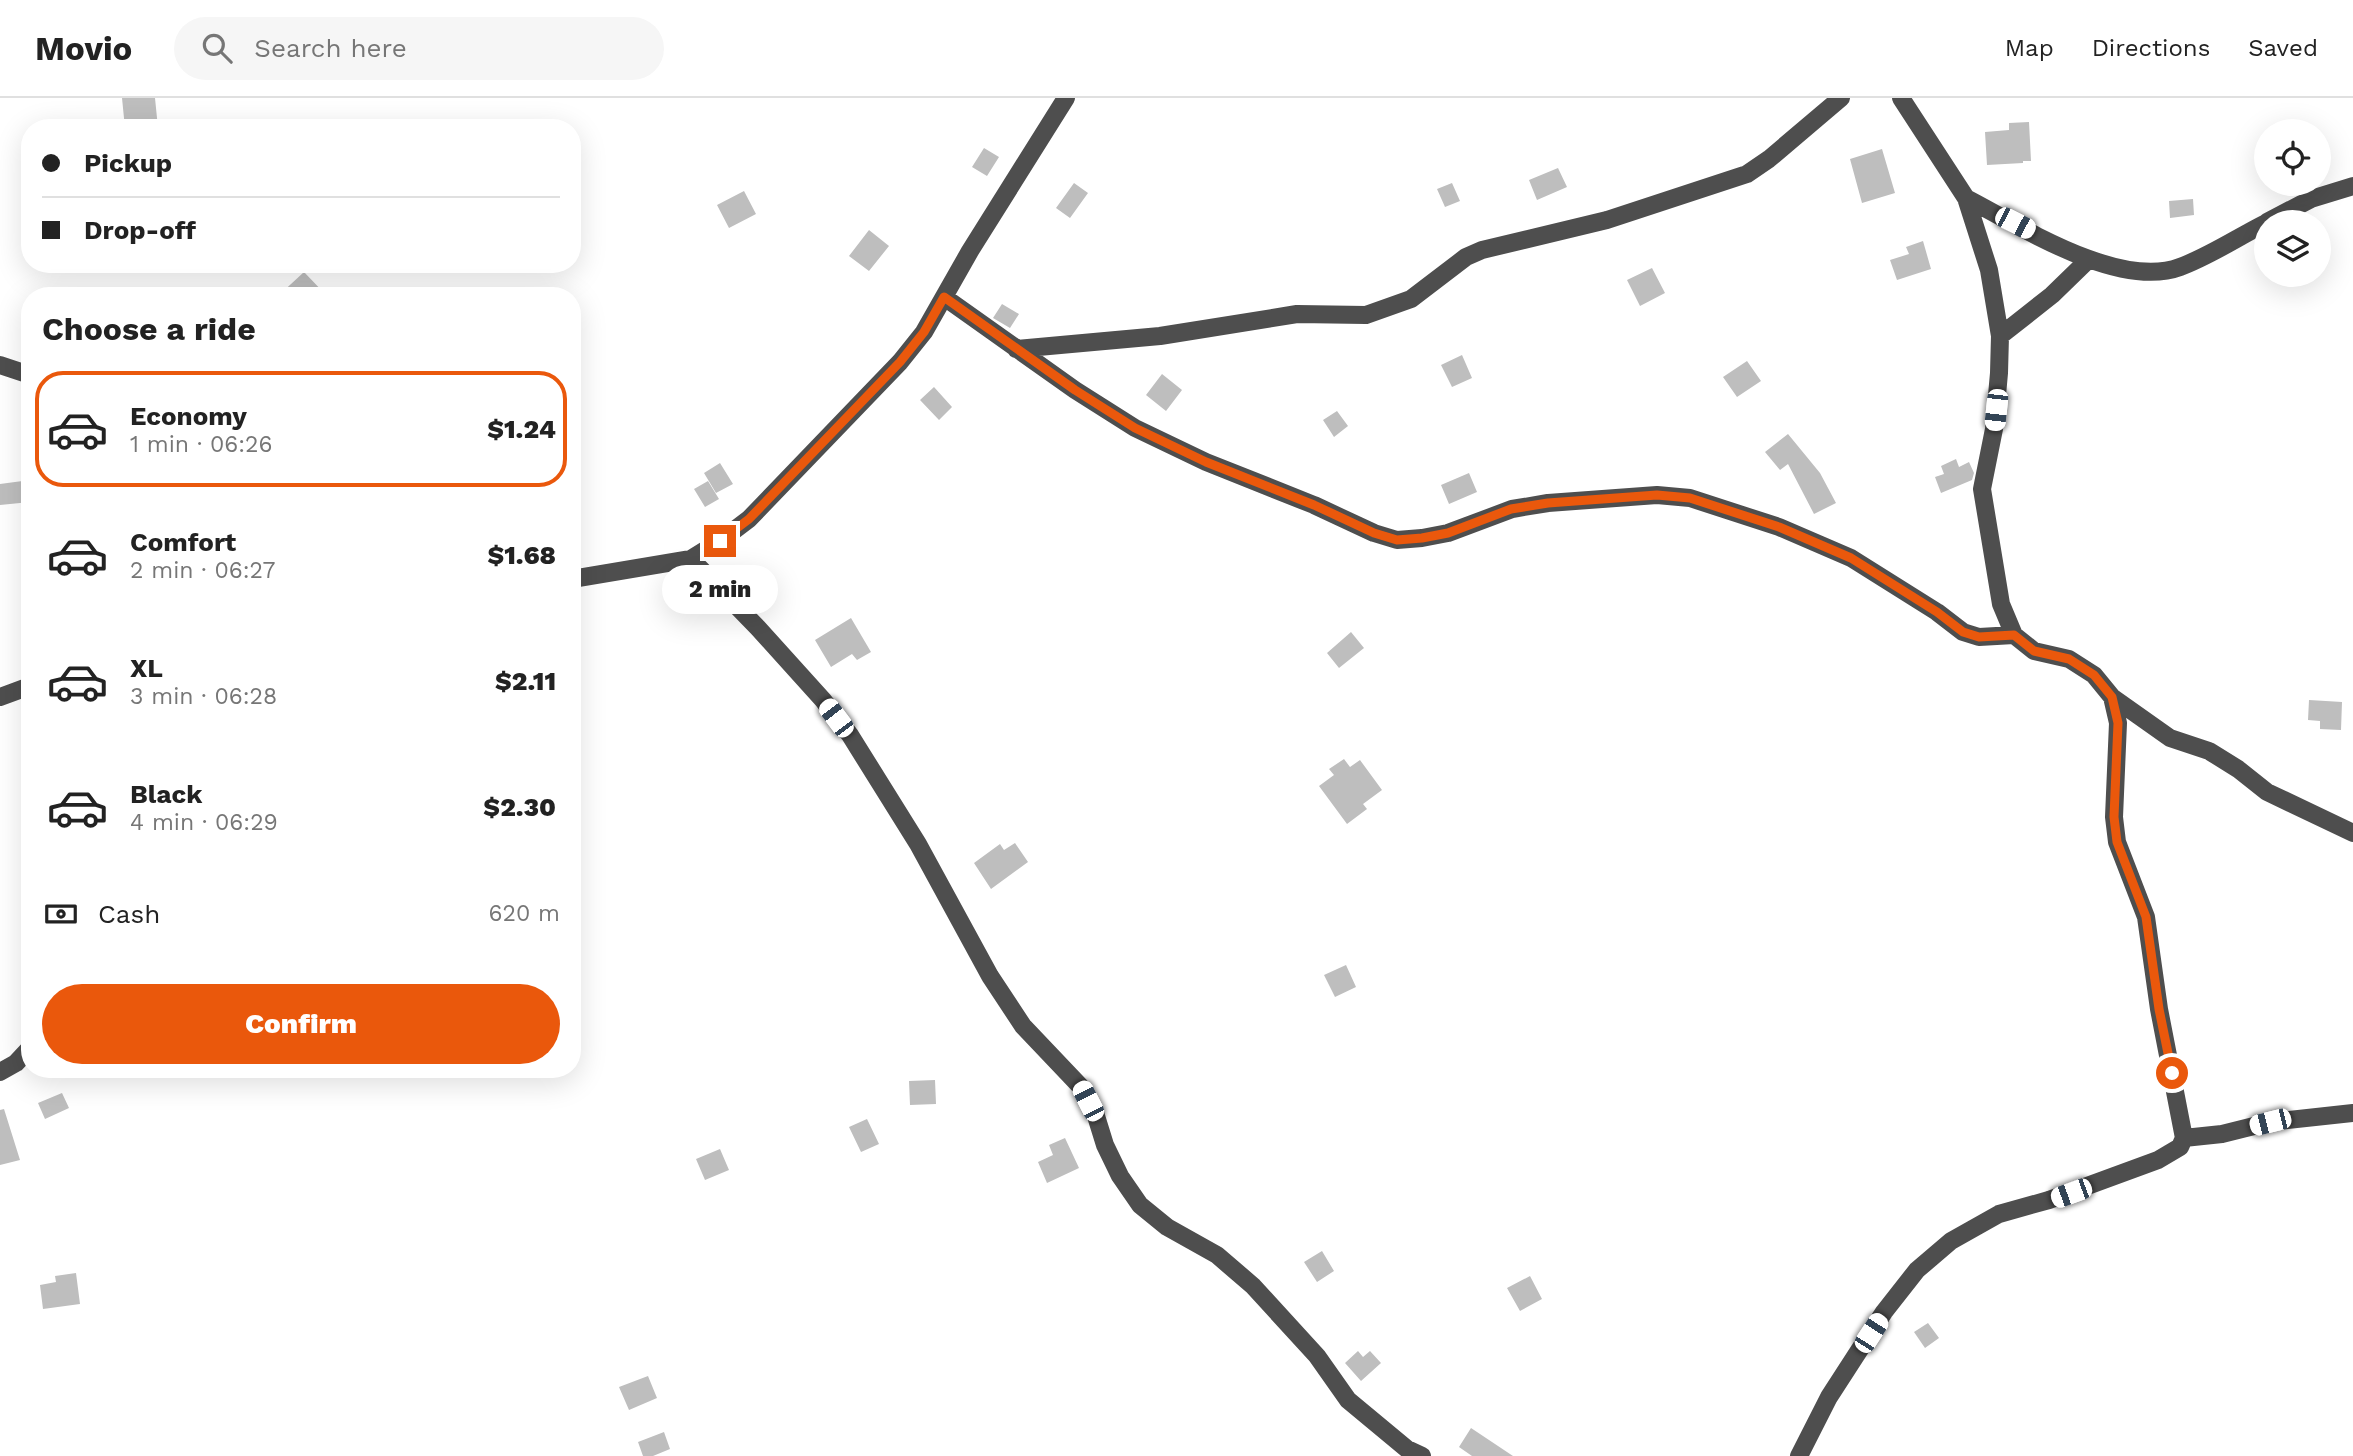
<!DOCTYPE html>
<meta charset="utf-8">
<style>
body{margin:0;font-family:"Work Sans",sans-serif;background:#f6f6f6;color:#222;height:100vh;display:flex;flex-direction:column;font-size:26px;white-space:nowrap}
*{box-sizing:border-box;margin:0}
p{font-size:23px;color:#767676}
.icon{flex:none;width:38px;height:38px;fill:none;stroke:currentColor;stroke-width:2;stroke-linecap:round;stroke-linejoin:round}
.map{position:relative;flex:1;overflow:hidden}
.sheet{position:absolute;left:21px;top:189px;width:560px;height:791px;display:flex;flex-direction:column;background:#fff;border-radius:28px;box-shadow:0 7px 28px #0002}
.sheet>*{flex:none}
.top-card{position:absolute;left:21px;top:21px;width:560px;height:154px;border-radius:28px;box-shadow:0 7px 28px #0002;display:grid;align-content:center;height:154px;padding:0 21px;background:#fff}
.controls{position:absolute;left:2254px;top:21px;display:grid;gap:14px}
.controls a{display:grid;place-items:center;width:77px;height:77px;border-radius:50%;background:#fff;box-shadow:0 7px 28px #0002;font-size:35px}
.end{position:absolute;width:32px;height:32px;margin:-16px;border:9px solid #ea580c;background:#fff;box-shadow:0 0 0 4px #fff}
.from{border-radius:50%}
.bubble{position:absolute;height:49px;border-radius:24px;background:#fff;box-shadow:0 7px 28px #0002;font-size:23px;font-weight:800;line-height:49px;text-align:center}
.car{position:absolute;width:21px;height:42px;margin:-21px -10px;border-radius:9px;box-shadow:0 0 5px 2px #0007;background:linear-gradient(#fff 24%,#345 0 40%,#fff 0 76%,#345 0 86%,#fff 0)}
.top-card b{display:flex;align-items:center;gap:24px;height:66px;font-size:26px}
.top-card b+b{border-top:2px solid #e0e0e0}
.top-card i{width:18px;height:18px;background:#222}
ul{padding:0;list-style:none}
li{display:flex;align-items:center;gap:21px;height:116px;margin:0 14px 10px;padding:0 7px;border:4px solid transparent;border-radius:28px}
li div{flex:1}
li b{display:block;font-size:26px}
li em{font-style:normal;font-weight:800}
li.current{border-color:#ea580c}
li>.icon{width:63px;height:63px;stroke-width:1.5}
h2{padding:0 21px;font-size:32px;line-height:84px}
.pay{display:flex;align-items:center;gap:18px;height:77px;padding:0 21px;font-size:26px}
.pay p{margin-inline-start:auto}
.action{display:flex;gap:14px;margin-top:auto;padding:14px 21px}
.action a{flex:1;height:80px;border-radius:42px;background:#ea580c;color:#fff;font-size:28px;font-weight:800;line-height:80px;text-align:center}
header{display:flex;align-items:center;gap:42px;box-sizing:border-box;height:98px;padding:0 35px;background:#fff;border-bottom:2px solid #e0e0e0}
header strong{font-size:33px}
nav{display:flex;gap:38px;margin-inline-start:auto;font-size:24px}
.search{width:490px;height:63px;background:#f6f6f6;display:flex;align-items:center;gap:18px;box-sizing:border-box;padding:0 24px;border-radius:38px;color:#767676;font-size:26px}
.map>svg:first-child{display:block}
</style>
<header>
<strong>Movio</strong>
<div class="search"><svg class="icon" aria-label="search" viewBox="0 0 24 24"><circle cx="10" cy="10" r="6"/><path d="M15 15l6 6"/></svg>Search here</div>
<nav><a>Map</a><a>Directions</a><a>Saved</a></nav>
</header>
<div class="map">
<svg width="2353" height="1358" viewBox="0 0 2353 1358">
<rect width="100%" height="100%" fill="#fff"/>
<!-- building -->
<path fill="#bebebe" d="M122 0H155L158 30H125Z
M2029 24 2031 63H2023V65L1987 67 1985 34 2009 32V25Z
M984 50 999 59 987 78 972 69Z
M1882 51 1895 95 1862 105 1850 61Z
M1558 70 1567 89 1537 102 1529 82Z
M1074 85 1088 95 1070 120 1056 110Z
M1452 85 1460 103 1445 109 1437 91Z
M744 93 756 116 729 130 717 107Z
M2193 101 2194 117 2170 120 2169 103Z
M869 132 889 148 869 173 849 158Z
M1923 143 1931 171 1897 182 1890 162 1909 156 1906 149Z
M1652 170 1665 195 1640 208 1627 182Z
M304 174 327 198H278Z
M1002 206 1019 216 1010 230 993 220Z
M1462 257 1472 280 1452 289 1441 267Z
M1747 263 1761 283 1737 299 1723 279Z
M1162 276 1182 292 1166 313 1146 297Z
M934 289 952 309 939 322 920 302Z
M1337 313 1348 328 1334 339 1323 322Z
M1788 336 1820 375 1836 405 1814 416 1788 366 1780 372 1765 354Z
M1956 361 1959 369 1969 364 1974 375 1972 382 1941 395 1935 379 1944 376 1941 368Z
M720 365 733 386 716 395 704 375Z
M1469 375 1477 394 1449 406 1441 387Z
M30 382V404L0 407V386Z
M708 383 719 401 705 409 694 391Z
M851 520 871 554 857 562 852 556 831 569 815 542Z
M1351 534 1364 550 1339 570 1327 555Z
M2309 602 2342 604 2341 632 2320 631V623L2308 622Z
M1344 661 1350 669 1360 662 1382 692 1363 706 1367 711 1347 726 1319 688 1334 677 1329 671Z
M1015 745 1028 764 991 791 974 765 1000 746 1004 752Z
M1346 867 1356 889 1335 899 1324 877Z
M935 982 936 1006 910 1007 909 983Z
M62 995 69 1010 45 1021 38 1005Z
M4 1011 20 1062 0 1067V1012Z
M867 1021 879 1046 861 1054 849 1029Z
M1065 1040 1079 1070 1047 1085 1038 1064 1053 1057 1049 1047Z
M720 1051 729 1072 705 1082 696 1061Z
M1322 1153 1334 1173 1317 1184 1304 1164Z
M76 1175 80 1206 43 1211 40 1187 56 1184 55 1178Z
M1530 1178 1542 1201 1520 1213 1507 1190Z
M1928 1225 1939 1240 1925 1250 1914 1234Z
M1358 1253 1363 1259 1370 1253 1381 1265 1361 1283 1345 1265Z
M648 1278 657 1300 629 1312 619 1289Z
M1471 1330 1513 1358H1472L1459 1349Z
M664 1334 670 1351 653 1358H643L638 1344Z"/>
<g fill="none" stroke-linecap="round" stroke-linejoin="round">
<!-- minor -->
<path stroke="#4e4e4e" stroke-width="18" d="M1966 100C2020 128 2119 192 2180 169 2210 158 2238 139 2266 125
M2267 124 2311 101 2353 88
M944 199 1075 292 1135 330 1206 364 1314 407 1374 435 1397 442 1422 440 1448 435 1512 411 1548 405 1657 397 1690 400 1779 429 1851 460 1937 514 1963 534 1979 539 2014 537
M2000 238 2052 197 2088 162
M1016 251 1160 238 1297 216 1366 217 1411 201 1466 159 1482 152 1607 122 1747 76 1769 61 1841 0
M0 267 30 277
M691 461 758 530 823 602 850 637 918 746 990 878 1023 928 1080 988 1096 1018 1105 1047 1120 1078 1140 1107 1167 1129 1217 1157 1253 1188 1317 1258 1348 1302 1407 1351 1422 1358
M572 481 691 461 720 443 749 421 900 264 924 234 970 153 1066 0
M0 599 30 588
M2112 599 2170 640 2209 653 2238 671 2267 694 2353 735
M0 974 16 965 30 950
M2184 1040 2222 1036 2270 1024 2353 1015
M1799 1358 1829 1299 1884 1214 1917 1172 1951 1143 1999 1116 2049 1102 2158 1062 2180 1049 2184 1040 2159 911 2146 819 2117 744 2114 719 2118 625 2112 599 2094 577 2069 561 2034 553 2014 537 2001 506 1982 391 1994 331 1999 275 2000 238 1989 172 1966 100 1901 0"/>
</g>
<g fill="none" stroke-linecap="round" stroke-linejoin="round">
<!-- route -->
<path stroke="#ea580c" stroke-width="9" d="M720 443 749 421 900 264 924 234 944 199 1075 292 1135 330 1206 364 1314 407 1374 435 1397 442 1422 440 1448 435 1511 411 1548 405 1657 397 1690 400 1779 429 1851 460 1937 514 1963 534 1979 539 2014 537 2034 553 2069 561 2094 577 2112 599 2118 625 2114 719 2117 744 2146 819 2159 911 2172 975"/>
</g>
</svg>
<div class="controls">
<a><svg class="icon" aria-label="locate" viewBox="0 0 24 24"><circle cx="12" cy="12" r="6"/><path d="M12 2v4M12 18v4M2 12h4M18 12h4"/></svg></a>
<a><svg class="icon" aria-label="layers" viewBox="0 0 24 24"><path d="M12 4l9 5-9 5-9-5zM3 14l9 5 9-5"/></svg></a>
</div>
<i class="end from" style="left:2172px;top:975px"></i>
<i class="end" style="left:720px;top:443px"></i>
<div class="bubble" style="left:662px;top:467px;width:116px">2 min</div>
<i class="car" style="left:2015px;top:125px;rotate:117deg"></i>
<i class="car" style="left:1996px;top:312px;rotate:186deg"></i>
<i class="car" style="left:836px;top:620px;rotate:323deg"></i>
<i class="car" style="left:1088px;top:1003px;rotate:333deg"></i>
<i class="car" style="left:2270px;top:1024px;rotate:256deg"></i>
<i class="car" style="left:2071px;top:1095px;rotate:250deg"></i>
<i class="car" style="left:1871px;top:1235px;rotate:33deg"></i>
<div class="top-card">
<b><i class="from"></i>Pickup</b>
<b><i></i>Drop-off</b>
</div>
<section class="sheet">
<h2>Choose a ride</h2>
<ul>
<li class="current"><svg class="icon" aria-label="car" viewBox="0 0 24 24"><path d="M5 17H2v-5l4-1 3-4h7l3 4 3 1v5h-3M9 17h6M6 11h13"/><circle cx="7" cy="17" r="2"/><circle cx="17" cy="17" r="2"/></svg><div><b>Economy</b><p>1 min · 06:26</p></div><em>$1.24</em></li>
<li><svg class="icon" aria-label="car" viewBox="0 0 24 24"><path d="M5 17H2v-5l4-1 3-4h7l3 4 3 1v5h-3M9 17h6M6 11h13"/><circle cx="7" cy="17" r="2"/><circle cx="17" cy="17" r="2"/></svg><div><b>Comfort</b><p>2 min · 06:27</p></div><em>$1.68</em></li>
<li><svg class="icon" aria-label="car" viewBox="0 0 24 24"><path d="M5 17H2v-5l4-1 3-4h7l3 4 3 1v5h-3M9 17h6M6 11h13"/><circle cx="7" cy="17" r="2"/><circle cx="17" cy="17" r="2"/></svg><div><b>XL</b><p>3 min · 06:28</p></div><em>$2.11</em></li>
<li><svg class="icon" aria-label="car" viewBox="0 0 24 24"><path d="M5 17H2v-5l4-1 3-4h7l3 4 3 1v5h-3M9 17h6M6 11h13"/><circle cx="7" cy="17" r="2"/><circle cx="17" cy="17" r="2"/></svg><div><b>Black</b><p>4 min · 06:29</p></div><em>$2.30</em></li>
</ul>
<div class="pay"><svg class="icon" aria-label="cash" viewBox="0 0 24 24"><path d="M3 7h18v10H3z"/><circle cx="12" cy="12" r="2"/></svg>Cash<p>620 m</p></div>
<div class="action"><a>Confirm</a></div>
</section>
</div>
